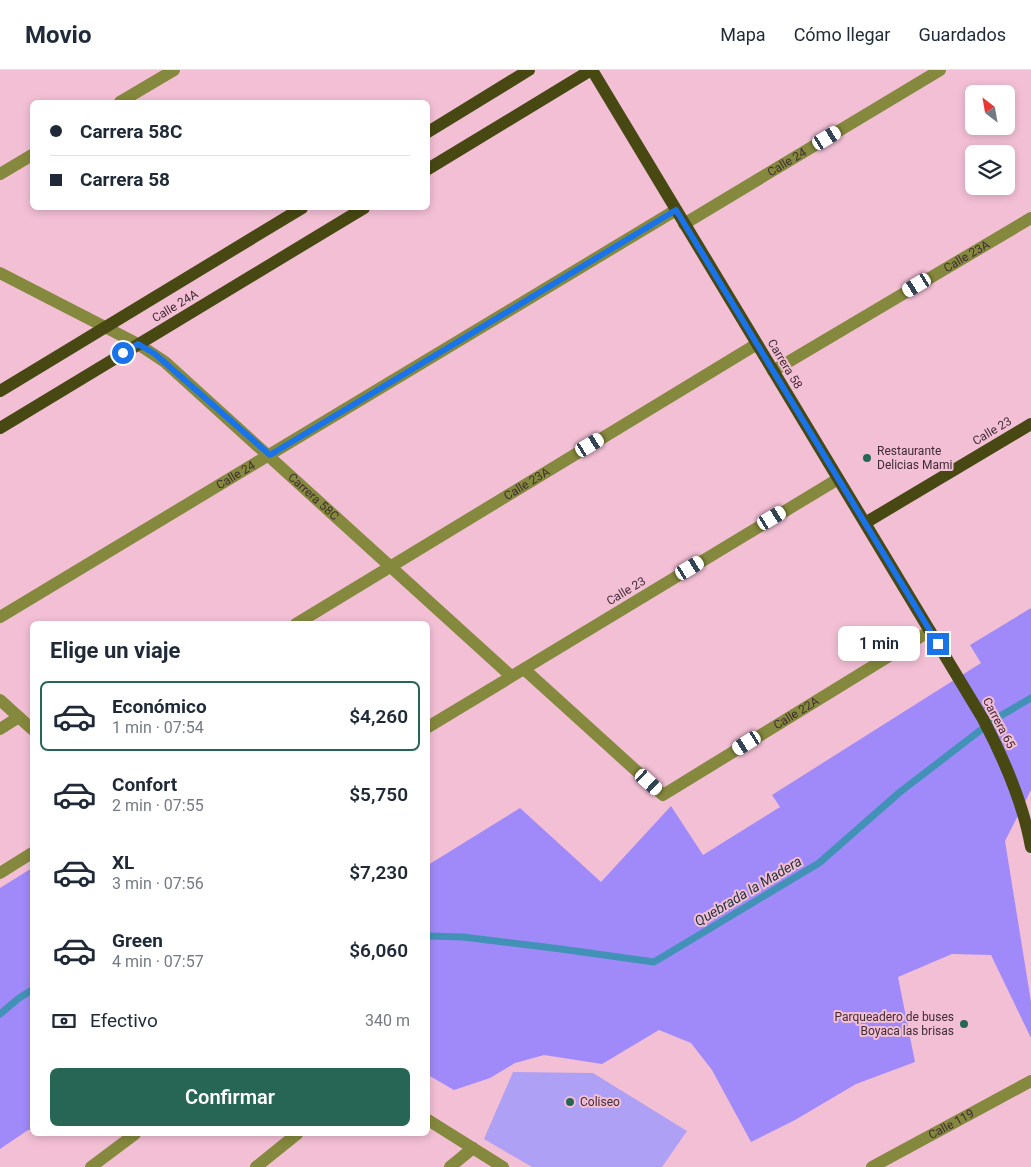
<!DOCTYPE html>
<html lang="es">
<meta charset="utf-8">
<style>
body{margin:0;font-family:Roboto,sans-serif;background:#f6f6f7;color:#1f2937;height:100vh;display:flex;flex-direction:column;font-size:19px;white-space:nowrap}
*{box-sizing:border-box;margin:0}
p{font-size:16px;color:#747a83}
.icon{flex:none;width:28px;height:28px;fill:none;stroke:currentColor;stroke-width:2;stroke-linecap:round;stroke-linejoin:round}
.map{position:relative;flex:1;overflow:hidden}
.side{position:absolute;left:30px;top:551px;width:400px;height:515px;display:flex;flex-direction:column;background:#fff;border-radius:8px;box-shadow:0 2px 8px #0003}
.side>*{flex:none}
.top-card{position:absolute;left:30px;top:30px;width:400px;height:110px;border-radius:8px;box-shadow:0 2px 8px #0003;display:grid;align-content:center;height:110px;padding:0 20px;background:#fff}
.needle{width:32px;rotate:329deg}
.controls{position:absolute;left:965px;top:15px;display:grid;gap:10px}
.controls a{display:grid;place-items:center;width:50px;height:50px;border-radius:8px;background:#fff;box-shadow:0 2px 8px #0003;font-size:25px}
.end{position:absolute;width:22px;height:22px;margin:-11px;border:6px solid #1a73e8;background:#fff;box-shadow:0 0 0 2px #fff}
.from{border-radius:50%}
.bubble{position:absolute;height:35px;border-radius:8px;background:#fff;box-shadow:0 2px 8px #0003;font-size:16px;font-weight:600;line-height:35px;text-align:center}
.car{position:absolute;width:15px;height:30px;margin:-15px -8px;border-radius:6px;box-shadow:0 0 4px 1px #0007;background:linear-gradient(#fff 24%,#345 0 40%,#fff 0 76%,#345 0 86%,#fff 0)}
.top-card b{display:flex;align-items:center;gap:18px;height:48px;font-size:19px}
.top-card b+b{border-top:1px solid #e0e1e3}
.top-card i{width:12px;height:12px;background:#1f2937}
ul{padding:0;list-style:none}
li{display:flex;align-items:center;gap:15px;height:70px;margin:0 10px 8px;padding:0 10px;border:2px solid transparent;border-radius:8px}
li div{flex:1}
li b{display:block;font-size:19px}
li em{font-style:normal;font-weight:600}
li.current{border-color:#276654}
li>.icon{width:45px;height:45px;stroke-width:1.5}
h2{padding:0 20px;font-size:22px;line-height:60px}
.pay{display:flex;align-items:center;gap:12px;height:55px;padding:0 20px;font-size:19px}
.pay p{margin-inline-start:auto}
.button{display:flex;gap:10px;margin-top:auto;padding:10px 20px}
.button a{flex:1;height:58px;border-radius:8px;background:#276654;color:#fff;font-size:20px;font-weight:600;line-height:58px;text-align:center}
header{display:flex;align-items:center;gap:30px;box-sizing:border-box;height:70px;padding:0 25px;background:#fff;border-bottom:1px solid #e0e1e3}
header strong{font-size:24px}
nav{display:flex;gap:28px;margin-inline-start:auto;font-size:18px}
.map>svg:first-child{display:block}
</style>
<header>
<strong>Movio</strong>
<nav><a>Mapa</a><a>Cómo llegar</a><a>Guardados</a></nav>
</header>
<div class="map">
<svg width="1031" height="1097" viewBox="0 0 1031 1097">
<rect width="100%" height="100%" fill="#f3bfd5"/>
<!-- green -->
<path fill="#aea0f4" d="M513 1002 593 1003 687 1061 662 1097H532L484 1069Z"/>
<!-- forest -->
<path fill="#a08af9" d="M1031 538V720L1005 771 1031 932V968L991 885 952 884 898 907 915 992 856 1014 795 1050 751 1072 712 1000 691 973 659 960 602 994 544 985 515 993 490 1008 454 1020 428 1005V795L520 738 601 812 671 736 703 785 780 737 772 725 981 593 970 575Z
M32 798V1060H28L0 1079V818Z"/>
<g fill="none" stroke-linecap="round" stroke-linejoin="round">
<!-- stream -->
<path stroke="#4292b7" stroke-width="7" d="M428 866 463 867 561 879 654 892 819 793 900 722 995 649 1031 628
M0 944 19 928 32 920"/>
<!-- minor -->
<g stroke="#85893d" stroke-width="12">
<path d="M120 32 174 0"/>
<path d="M0 104 32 85"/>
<path id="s1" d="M684 154 940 0"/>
<path id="s2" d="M0 203 138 274 165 292 511 606"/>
<path id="s3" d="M773 301 1031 148"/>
<path id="s4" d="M0 547 676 140"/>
<path id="s5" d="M296 554 757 274"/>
<path id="s6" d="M524 599 663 725 930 561"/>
<path d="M0 630 32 659"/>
<path d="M428 657 838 409"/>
<path d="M0 659 19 647"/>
<path d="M0 803 32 783"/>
<path d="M428 1050 503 1097"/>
<path d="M91 1097 135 1064"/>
<path d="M256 1097 297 1064"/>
<path d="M450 1097 473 1078"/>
<path id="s7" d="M872 1097 1031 1011"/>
</g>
<!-- major -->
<path stroke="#474812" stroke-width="12" d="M592 0 983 649C1004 689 1023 732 1031 777
M428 62 529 0
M428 99 591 0
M0 321 302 138
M0 358 364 138
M865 453 1031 354"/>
</g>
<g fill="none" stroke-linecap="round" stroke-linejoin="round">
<!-- route -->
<path stroke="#1a73e8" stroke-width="6" d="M123 283 138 274 155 284 270 385 676 140 938 574"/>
</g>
<!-- markers -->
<g fill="#276654" stroke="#f3bfd5" stroke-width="2">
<circle cx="867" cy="388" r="5"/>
<circle cx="964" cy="954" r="5"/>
<circle cx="570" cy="1032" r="5"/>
</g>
<g text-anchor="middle" stroke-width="4" stroke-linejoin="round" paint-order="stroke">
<!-- street labels -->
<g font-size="12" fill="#402c35" stroke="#f3bfd5">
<text dy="4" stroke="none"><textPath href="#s1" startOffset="120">Calle 24</textPath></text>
<text dy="4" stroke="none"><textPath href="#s3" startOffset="225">Calle 23A</textPath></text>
<text transform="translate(175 236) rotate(-31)" y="4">Calle 24A</text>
<text transform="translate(785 294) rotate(59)" y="4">Carrera 58</text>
<text transform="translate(992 361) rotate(-31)" y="4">Calle 23</text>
<text dy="4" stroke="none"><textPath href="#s4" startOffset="275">Calle 24</textPath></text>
<text dy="4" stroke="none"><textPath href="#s5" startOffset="270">Calle 23A</textPath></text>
<text dy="4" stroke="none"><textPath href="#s2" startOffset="388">Carrera 58C</textPath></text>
<text transform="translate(626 521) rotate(-31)" y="4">Calle 23</text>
<text dy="4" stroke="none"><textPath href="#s6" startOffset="344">Calle 22A</textPath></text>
<text transform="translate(999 653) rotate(62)" y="4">Carrera 65</text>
<text dy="4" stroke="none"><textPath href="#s7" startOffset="90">Calle 119</textPath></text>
</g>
<!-- poi labels -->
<g font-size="12" fill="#402c35" stroke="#f3bfd5" text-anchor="start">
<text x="877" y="385">Restaurante<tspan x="877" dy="14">Delicias Mami</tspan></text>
<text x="954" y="951" text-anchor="end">Parqueadero de buses<tspan x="954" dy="14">Boyaca las brisas</tspan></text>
<text x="580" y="1036">Coliseo</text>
</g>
<!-- water labels -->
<g font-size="14" font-style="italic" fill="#1a333f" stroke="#f3bfd5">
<text transform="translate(748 821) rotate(-31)" y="5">Quebrada la Madera</text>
</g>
</g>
</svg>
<div class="controls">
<a><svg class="needle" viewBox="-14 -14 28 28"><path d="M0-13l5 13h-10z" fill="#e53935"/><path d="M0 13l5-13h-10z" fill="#747a83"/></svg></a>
<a><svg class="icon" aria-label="layers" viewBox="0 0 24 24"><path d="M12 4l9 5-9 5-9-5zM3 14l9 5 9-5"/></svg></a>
</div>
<i class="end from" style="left:123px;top:283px"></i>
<i class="end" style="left:938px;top:574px"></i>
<div class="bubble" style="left:838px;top:556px;width:82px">1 min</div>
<i class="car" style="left:827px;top:68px;rotate:59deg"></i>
<i class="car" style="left:917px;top:215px;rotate:239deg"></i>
<i class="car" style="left:590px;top:375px;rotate:59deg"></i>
<i class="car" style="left:772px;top:448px;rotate:59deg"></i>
<i class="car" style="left:690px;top:498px;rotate:59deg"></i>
<i class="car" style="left:747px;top:673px;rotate:238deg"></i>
<i class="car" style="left:649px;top:712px;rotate:132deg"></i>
<div class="top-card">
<b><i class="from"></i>Carrera 58C</b>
<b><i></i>Carrera 58</b>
</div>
<section class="side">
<h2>Elige un viaje</h2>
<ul>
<li class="current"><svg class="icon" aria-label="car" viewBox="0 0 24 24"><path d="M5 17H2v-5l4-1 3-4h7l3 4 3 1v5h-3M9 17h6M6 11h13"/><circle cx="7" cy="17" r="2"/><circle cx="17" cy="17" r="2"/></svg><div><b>Económico</b><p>1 min · 07:54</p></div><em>$4,260</em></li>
<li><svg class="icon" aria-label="car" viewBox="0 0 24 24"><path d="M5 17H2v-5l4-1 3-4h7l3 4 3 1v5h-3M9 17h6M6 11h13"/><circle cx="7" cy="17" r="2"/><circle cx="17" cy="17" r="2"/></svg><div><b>Confort</b><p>2 min · 07:55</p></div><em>$5,750</em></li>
<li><svg class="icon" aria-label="car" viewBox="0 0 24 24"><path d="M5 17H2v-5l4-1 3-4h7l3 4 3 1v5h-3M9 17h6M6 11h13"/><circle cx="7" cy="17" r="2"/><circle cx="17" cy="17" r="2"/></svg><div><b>XL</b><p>3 min · 07:56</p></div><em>$7,230</em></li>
<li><svg class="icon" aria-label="car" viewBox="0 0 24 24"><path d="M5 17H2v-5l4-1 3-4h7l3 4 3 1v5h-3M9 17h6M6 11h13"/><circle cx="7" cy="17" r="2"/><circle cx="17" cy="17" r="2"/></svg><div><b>Green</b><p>4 min · 07:57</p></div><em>$6,060</em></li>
</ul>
<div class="pay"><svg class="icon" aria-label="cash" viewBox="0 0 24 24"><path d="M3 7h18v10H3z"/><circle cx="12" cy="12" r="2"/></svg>Efectivo<p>340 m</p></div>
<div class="button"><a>Confirmar</a></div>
</section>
</div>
